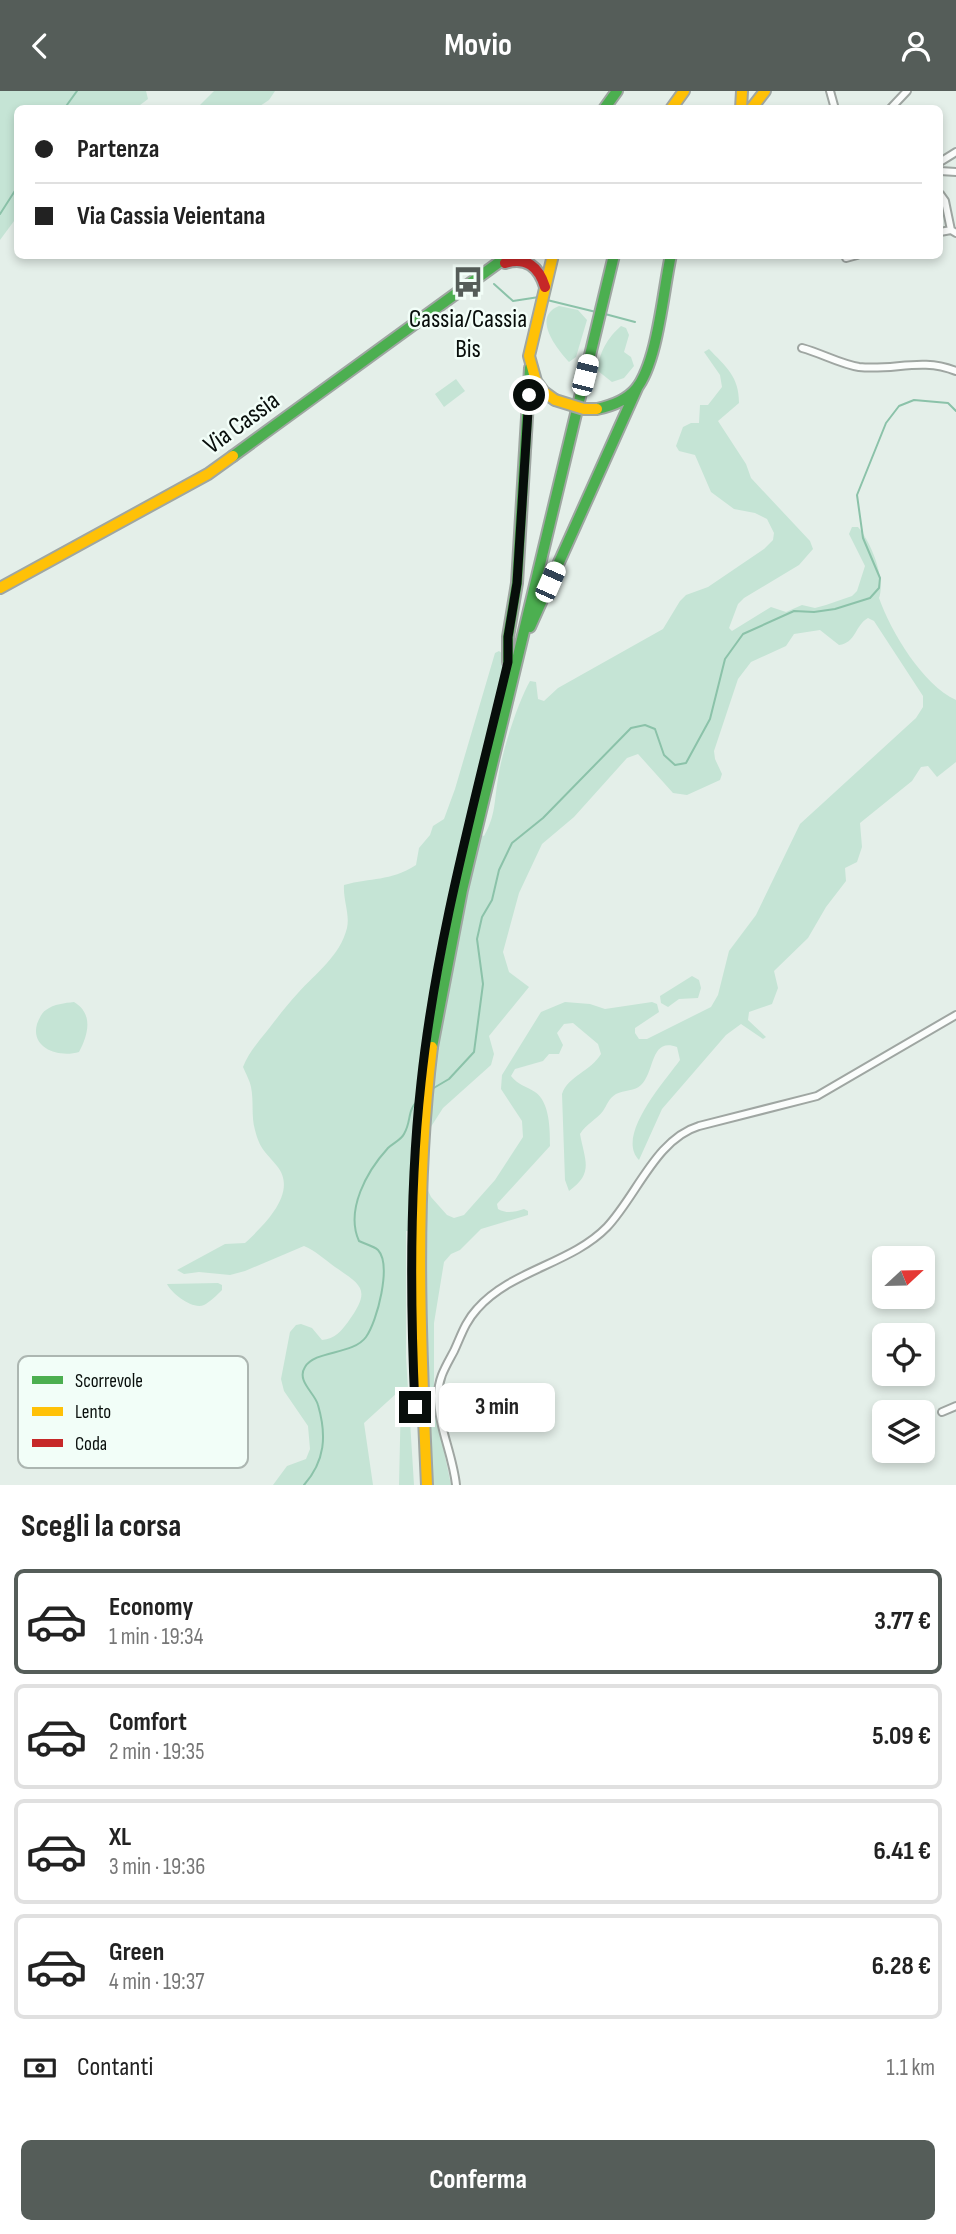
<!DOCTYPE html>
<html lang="it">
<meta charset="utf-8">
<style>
body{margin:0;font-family:"Sofia Sans Condensed",sans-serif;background:#f6f6f6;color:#222;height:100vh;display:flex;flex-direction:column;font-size:26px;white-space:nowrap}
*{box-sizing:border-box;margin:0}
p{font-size:23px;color:#767676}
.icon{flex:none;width:38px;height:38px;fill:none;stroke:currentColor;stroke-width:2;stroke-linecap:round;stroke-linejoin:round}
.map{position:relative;height:1394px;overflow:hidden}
.drawer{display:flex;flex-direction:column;background:#fff;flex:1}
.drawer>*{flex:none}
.top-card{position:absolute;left:14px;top:14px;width:929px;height:154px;border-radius:10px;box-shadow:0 4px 10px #0003;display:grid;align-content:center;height:154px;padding:0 21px;background:#fff}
.needle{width:46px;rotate:68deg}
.tools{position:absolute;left:872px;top:1155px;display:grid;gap:14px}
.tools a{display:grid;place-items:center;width:63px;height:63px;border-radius:10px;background:#fff;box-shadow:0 4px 10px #0003;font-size:35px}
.end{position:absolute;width:32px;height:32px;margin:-16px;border:9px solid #080e0b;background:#fff;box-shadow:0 0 0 4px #fff}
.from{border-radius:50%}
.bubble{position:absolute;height:49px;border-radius:10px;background:#fff;box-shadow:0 4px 10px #0003;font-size:23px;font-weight:700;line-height:49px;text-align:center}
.car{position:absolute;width:21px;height:42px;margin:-21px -10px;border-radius:9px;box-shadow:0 0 5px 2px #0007;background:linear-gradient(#fff 24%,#345 0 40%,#fff 0 76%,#345 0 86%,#fff 0)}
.top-card b{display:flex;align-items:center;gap:24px;height:66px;font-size:26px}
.top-card b+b{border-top:2px solid #e0e0e0}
.top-card i{width:18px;height:18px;background:#222}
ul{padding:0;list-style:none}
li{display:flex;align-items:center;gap:21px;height:105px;margin:0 14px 10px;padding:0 7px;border:4px solid #e0e0e0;border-radius:10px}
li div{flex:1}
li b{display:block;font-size:26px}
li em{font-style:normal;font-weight:700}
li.selected{border-color:#555d59}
li>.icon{width:63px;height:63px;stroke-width:1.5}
h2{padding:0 21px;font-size:32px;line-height:84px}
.pay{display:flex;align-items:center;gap:18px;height:77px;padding:0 21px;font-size:26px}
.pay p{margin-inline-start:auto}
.action{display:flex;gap:14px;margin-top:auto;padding:14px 21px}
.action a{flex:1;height:80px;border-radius:10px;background:#555d59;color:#fff;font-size:28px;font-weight:700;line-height:80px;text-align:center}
header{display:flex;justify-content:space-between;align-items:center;height:91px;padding:0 21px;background:#555d59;color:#fff;font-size:32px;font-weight:700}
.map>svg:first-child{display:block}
</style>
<header><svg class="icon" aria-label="back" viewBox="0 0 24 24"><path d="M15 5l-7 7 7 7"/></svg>Movio<svg class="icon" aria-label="person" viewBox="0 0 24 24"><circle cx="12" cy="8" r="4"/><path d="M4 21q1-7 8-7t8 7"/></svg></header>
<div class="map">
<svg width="956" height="1394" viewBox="0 0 956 1394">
<rect width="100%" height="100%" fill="#e4efe9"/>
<!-- green -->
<path fill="#c5e4d5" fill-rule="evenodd" d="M0 0H146L148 8 136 17 18 18 17 126 0 149Z
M214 0H275L269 9 257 17H197Z
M559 215 578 219 587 229 576 266 569 271C557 258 531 226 559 215Z
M621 235 626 237 629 244 624 261 631 266 634 275 624 287 612 291 598 280C598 263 608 246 621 235Z
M709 258C726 276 739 285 739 312L718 330 746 373 751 387 810 450 813 458 799 474 744 507 738 513 729 537 732 540 771 516 786 521 802 514 815 517 826 514 852 505 857 500 865 475 849 443 852 436H858C871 451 886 488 879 507 891 541 923 594 956 609V671L937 686 928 675 921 676 912 690 860 732 862 756 857 771 845 777 846 790 826 816 808 847 774 880 778 897 772 913 749 921 748 929 766 946 763 948 741 933 726 944 662 1018 639 1069C615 1045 665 990 680 969L677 956C650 946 655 981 641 994 635 1000 624 999 616 1003 609 1007 607 1014 603 1020 596 1029 586 1033 580 1043 585 1070 594 1082 569 1100L565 1089 562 1003C568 985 591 980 601 963L598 953 573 932 564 933 557 942 563 954 559 963H549L543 970 515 978 511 985C518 994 526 995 535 1001 550 1011 550 1039 550 1055L497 1113 498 1118C507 1123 514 1121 524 1118L528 1120V1124L481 1138 460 1159 451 1163 444 1171 434 1232V1312L451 1394H433L424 1139 406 1140V1266L414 1394H399L401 1305 398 1301 364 1332 373 1394H273L287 1375 306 1368 310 1358 308 1335 284 1300 281 1288 290 1241 296 1234 301 1233 312 1237 322 1249C335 1248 341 1240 348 1231 371 1199 363 1195 335 1176 324 1168 316 1160 304 1155L245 1180 230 1184 199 1181 184 1183 177 1179 225 1153 245 1152C263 1135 299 1102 277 1075 266 1061 260 1059 255 1039 251 1025 254 1011 251 996 250 990 246 983 243 976 248 963 258 951 267 940 277 927 287 914 298 902 316 882 340 865 347 837 350 823 343 809 344 794 372 786 389 791 416 774L419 757 430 744 433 735 444 728 455 698 495 562 499 560 503 563 504 574 465 734 468 740 484 745C496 724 494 710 498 688 501 663 518 611 530 590L536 591 538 608 544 610 558 597 663 538 680 510 686 504 708 496 764 458 773 449 774 442 767 428 755 422 734 418 711 401 695 364 679 360 676 355 683 336 691 332H699L700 314H708L722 296 720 284 704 261ZM868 527 874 530 923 605V616L916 627 800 733 756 824 729 860 718 904 711 916 647 948H639L635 942V937L659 921 657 913 652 911 605 918 590 913 565 911 541 921 502 984 501 998 522 1030 523 1046 495 1089 464 1124 454 1127 447 1124 431 1106 424 1091 427 1042 443 1017 491 974 494 963 489 945 529 896 509 881 503 861 519 802 542 753 574 726 627 667 638 663 673 702 687 704 720 689 722 683 715 668 714 660 738 588 751 571 786 555 794 543 820 539 839 554C856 552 855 534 868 527Z
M456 288 465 300 444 316 435 303Z
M692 885 699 889 701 897 698 907 679 908 668 916 661 912 660 905Z
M74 911C94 923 88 944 79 961 60 967 30 958 37 933 39 928 42 921 46 919 54 913 65 912 74 911Z
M218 1192 222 1194V1199C217 1204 210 1211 204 1214 193 1219 172 1203 167 1193Z"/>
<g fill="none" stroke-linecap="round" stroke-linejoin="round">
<!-- stream -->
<path stroke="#8bc2a9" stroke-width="2" d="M64 18 77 0
M0 123 18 95
M494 193 513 210 539 206
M547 209 596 221
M605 223 635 231
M432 998 449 988 474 961 483 893 477 848 482 826 492 809 499 779 512 752 543 727 631 637 645 634 655 638 664 664 675 674 686 672 710 628 725 568 743 543 794 520 814 521 835 518 870 507 879 497 880 487 863 447 857 404 886 332 899 315 914 309 948 312 956 320
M304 1394C325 1370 327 1345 318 1314 315 1302 296 1290 305 1276 315 1259 353 1264 366 1246 377 1231 392 1174 378 1159 374 1155 365 1153 359 1150 345 1119 367 1080 388 1057 393 1052 401 1049 404 1043 413 1027 405 1019 422 1006"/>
<defs>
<path id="street" d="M830 0 835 18
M890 18 907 0
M940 71 956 61
M940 80 956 81
M940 103 945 110 951 139 956 142
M940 141 951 139
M846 167 857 164
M802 257C821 262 840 273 859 276 894 280 921 266 956 280
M942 1321 956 1315
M456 1394C453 1364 438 1335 438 1305 438 1287 446 1275 454 1260 461 1245 465 1231 477 1218 511 1179 571 1173 607 1136 637 1104 656 1048 699 1035L817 1005 956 924"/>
<path id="fast" d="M604 18 617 0
M597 318C611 315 626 310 636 298 658 271 663 199 671 164
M233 365 509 164
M530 536 638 295
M508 571V546L517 492 530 277
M432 956 462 799 614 164"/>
<path id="slow" d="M671 18 684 0
M741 18 742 0
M751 18 765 0
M553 164 529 265 536 290 544 301 555 309
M0 497 208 383 233 365
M427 1394C420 1248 414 1102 432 956"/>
<path id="jam" d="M505 172C526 165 539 176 545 196"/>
</defs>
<!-- street casing -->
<use href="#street" stroke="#9fa6a2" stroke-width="10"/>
<!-- fast casing -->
<use href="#fast" stroke="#9fa6a2" stroke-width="14"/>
<!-- slow casing -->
<use href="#slow" stroke="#9fa6a2" stroke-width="14"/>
<!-- jam casing -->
<use href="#jam" stroke="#9fa6a2" stroke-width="14"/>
<!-- street -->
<use href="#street" stroke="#fbfdfc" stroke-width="6"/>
<!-- fast -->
<use href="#fast" stroke="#4caf50" stroke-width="10"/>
<!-- slow -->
<use href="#slow" stroke="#ffc107" stroke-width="10"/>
<!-- jam -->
<use href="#jam" stroke="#c62828" stroke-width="10"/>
<defs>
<path id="slow-bridge" d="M555 309 584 318H597"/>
</defs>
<!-- slow-bridge casing -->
<use href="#slow-bridge" stroke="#9fa6a2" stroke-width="14" stroke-linecap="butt"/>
<!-- slow-bridge -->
<use href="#slow-bridge" stroke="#ffc107" stroke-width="10"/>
</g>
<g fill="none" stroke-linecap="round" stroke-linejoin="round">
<!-- route -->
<path stroke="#080e0b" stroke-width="9" d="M415 1316C410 1209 409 1100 421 992 436 850 475 710 508 571V546L517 492 529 304"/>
</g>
<!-- icons -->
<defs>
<symbol id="bus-bare" viewBox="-9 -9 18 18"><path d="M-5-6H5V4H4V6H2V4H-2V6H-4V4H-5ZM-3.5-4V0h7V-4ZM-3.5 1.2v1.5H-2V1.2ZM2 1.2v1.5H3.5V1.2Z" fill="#555d59" stroke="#f2fef8" stroke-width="2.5" paint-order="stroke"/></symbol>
</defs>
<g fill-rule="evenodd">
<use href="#bus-bare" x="446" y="169" width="44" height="44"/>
</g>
<g text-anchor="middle" stroke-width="5" stroke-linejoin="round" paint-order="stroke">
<!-- poi labels -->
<g font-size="26" fill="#080e0b" stroke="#f2fef8">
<text x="468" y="236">Cassia/Cassia<tspan x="468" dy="30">Bis</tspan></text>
</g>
<!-- street labels -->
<g font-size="26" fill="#080e0b" stroke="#f2fef8">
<text transform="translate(241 331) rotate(-36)" y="9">Via Cassia</text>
</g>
</g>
<!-- legend -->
<rect x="18" y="1265" width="230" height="112" rx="10" fill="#f2fef8" stroke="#acb6b1" stroke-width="2"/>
<rect x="32" y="1285" width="31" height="8" fill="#4caf50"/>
<rect x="32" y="1316" width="31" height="9" fill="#ffc107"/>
<rect x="32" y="1348" width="31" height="8" fill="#c62828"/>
<g font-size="19" fill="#080e0b">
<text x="75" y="1296">Scorrevole</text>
<text x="75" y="1327">Lento</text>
<text x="75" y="1359">Coda</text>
</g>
</svg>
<div class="tools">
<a><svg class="needle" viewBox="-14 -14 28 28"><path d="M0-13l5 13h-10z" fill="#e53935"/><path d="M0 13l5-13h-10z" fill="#767676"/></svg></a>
<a><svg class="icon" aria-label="locate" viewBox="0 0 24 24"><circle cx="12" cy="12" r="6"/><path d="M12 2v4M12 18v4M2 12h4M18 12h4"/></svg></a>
<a><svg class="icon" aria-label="layers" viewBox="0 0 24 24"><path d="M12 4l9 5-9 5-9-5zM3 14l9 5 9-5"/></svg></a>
</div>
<i class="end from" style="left:529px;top:304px"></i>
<i class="end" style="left:415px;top:1316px"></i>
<div class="bubble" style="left:439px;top:1292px;width:116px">3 min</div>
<i class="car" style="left:585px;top:284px;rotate:14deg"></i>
<i class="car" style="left:550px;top:491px;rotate:24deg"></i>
<div class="top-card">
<b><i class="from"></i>Partenza</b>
<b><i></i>Via Cassia Veientana</b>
</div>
</div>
<section class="drawer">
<h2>Scegli la corsa</h2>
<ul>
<li class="selected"><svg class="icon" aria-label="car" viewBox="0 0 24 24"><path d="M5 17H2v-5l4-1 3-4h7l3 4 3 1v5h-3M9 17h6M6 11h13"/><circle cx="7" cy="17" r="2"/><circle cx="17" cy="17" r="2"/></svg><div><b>Economy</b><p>1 min · 19:34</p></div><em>3.77 €</em></li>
<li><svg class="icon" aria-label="car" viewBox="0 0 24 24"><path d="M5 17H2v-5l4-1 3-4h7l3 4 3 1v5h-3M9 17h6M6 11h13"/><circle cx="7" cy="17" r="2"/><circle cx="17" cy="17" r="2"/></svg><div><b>Comfort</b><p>2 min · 19:35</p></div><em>5.09 €</em></li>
<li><svg class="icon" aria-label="car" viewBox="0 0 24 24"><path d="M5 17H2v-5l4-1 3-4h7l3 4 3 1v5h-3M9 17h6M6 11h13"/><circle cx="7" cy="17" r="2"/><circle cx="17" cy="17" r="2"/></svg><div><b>XL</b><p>3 min · 19:36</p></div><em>6.41 €</em></li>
<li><svg class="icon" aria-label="car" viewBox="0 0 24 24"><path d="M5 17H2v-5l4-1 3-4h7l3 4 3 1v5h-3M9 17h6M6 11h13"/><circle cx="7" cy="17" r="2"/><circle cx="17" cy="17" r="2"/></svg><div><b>Green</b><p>4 min · 19:37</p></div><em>6.28 €</em></li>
</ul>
<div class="pay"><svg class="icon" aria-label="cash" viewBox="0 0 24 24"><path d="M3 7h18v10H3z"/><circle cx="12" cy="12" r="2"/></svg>Contanti<p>1.1 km</p></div>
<div class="action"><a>Conferma</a></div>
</section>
